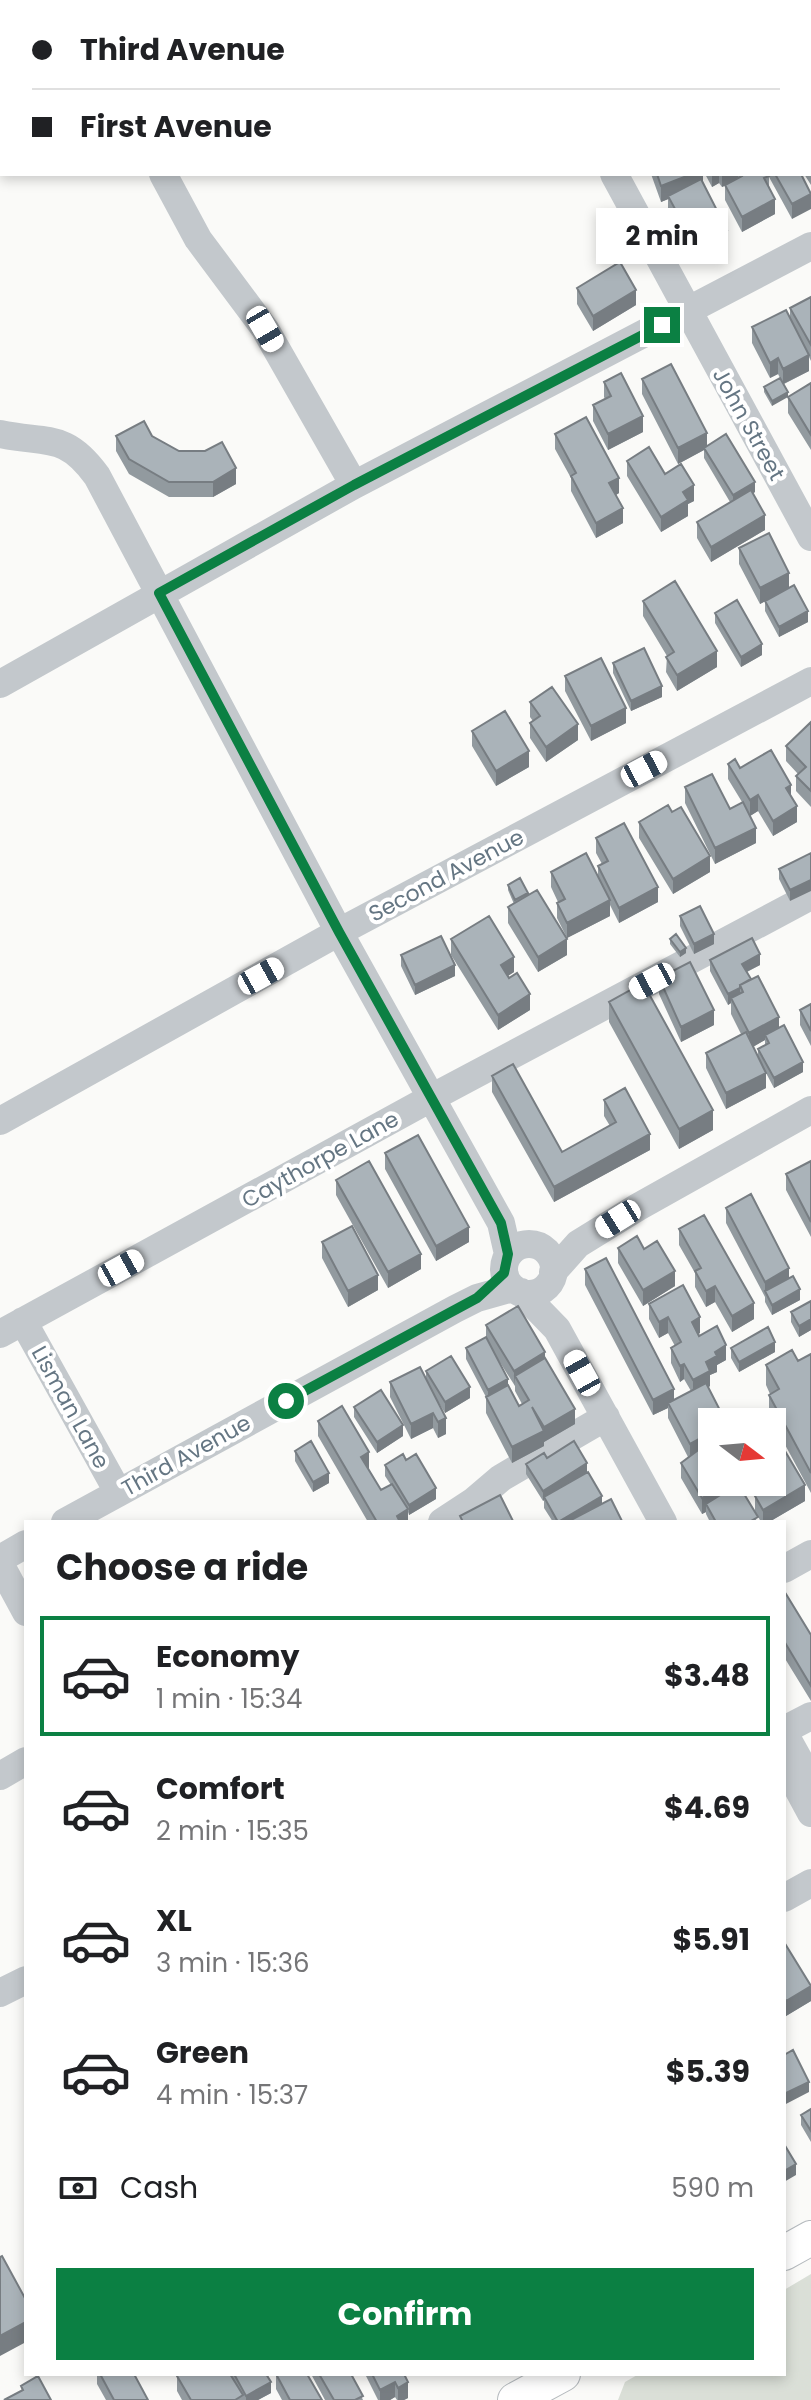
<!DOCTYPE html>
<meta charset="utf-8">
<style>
body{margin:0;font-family:Poppins,sans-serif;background:#f6f6f6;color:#202124;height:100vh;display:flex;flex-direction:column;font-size:30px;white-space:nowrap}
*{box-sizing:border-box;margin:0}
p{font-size:26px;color:#757577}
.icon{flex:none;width:44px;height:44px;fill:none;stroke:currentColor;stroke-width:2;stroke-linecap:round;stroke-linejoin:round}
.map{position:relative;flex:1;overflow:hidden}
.panel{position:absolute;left:24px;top:1520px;width:762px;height:856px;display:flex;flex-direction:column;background:#fff;border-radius:0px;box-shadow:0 4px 12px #0003}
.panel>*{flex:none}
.top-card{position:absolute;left:0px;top:0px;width:812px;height:176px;box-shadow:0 4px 12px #0003;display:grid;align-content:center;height:176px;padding:0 32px;background:#fff}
.needle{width:52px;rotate:106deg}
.buttons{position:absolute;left:698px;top:1408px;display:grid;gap:16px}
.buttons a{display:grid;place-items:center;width:88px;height:88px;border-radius:0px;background:#fff;box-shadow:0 4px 12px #0003;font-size:40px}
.end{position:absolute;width:36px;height:36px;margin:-18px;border:10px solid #0b8043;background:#fff;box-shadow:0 0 0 4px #fff}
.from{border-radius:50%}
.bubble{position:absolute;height:56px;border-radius:0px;background:#fff;box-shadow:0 4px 12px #0003;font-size:26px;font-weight:700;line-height:56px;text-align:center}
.car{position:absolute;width:24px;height:48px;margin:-24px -12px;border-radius:10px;box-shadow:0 0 6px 2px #0007;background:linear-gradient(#fff 24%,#345 0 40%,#fff 0 76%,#345 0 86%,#fff 0)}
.top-card b{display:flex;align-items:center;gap:28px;height:76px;font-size:30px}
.top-card b+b{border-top:2px solid #e0e0e0}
.top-card i{width:20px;height:20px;background:#202124}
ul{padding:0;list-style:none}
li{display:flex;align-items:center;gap:24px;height:120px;margin:0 16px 12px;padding:0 16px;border:4px solid transparent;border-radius:0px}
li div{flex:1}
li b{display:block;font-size:30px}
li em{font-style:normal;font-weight:700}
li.active{border-color:#0b8043}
li>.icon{width:72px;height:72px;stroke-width:1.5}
h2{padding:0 32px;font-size:36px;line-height:96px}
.pay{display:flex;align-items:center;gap:20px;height:88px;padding:0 32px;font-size:30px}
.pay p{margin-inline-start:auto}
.cta{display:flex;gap:16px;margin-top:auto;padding:16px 32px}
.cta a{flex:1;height:92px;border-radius:0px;background:#0b8043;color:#fff;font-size:32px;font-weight:700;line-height:92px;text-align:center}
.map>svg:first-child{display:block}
</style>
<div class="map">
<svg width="811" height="2400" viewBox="0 0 811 2400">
<rect width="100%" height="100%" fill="#fafaf8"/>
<!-- green -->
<path fill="#dadfd7" d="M615 0H811V13L810 2Z
M811 2274V2400H618L625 2382 639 2374H784V2290Z"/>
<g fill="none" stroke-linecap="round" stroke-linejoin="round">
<defs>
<path id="major" d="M784 2253 811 2238
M515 2400 563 2374"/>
</defs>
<!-- major casing -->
<use href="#major" stroke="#b5babe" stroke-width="36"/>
<!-- minor -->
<path stroke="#c3c8cc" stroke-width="28" d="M65 0 66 2
M519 0 520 2
M556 2 559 0
M163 174 198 239 265 329 354 485
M614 174 811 537
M0 434C47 444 65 432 97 476L339 932 501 1223 508 1254
M0 684 354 485 811 246
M0 1121 339 932 811 681
M504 1269a25 25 0 1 1 50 0a25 25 0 1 1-50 0Z
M553 1272 578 1244 638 1207 811 1110
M521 1292 557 1329 663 1522
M23 1321 118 1492
M0 1334 431 1098 811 896
M65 1522 455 1309 477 1298 513 1288
M442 1522 474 1501 501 1478 606 1417
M0 1559 26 1544
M0 1564 26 1612
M784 1569 811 1554
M784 1730 811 1716
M784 1733 809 1778
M784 1763 811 1813
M0 1776 26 1761
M784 1898 811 1883
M0 1993 26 1980"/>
<!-- major -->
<use href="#major" stroke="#fff" stroke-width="34"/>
</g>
<!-- wall -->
<path fill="#929a9f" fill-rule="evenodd" d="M810 125 811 127V185L804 174H810Z
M651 174H703V185L727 245 695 262 668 212V199L661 202Z
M705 174H801L792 219 769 177V186L775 214 742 232 725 200V186L722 187 719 183 712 187Z
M577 288 636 305 593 331 577 304Z
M811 297V361L809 357V371L784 384 772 406 764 392V387L780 378 778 374 770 378 752 343V327L790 318V308Z
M642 379 707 446 755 492 753 493 765 530 711 562 697 538V522L730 502 704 458V450L678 464 642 394Z
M604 382 643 432 608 450 593 421V405L605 399 604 397Z
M811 383V450L788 413V397Z
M555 434 619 493 616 495 623 523 596 538 571 491V478L555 449Z
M116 436H152L236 484 213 497H169L129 474 116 451Z
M627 461 665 474 694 501 688 504V516L661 532 627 476Z
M739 548 789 588 808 622 779 637 765 611V601L760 604 739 564Z
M643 601 717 667 677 691 666 672 667 656 643 616Z
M715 613 762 655 741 667 715 623Z
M613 663 662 697 631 711 613 673Z
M565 676 626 723 591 741 565 691Z
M530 702 578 740 546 762 530 738V723L533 721 530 717Z
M811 723V807L796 791V776L798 774 786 761V746Z
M472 731 529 767 496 786 472 746Z
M728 764 740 768 791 797 797 822 773 836 758 811 750 816 756 843 715 864 685 803V787L730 809 742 802 728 779Z
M639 822 710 872 673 894 639 838Z
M596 838 658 902 619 923 610 905V916L567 938 557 918V903L558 902 551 887V872L598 876V866L602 864 596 853Z
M811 853 790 901 779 879V869Z
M508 885 528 895 567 955 538 972 508 923V907L514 904 508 890Z
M680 916 714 944 694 954 680 926Z
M451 939 514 972 508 976 530 1010 498 1030 451 955Z
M670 939 686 953 680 957 670 944Z
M401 955 455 976 415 995 401 966Z
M710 960 760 965 747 972 779 1027 803 1072 774 1088 766 1073V1088L726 1109 706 1068V1053L741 1034 731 1014V1003L728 1005 710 971ZM765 1040V1045L758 1049V1058L753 1047Z
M659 978 714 1025 681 1042 659 994Z
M609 1002 713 1130 679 1149 609 1022Z
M811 1004V1046L800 1025V1010Z
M492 1076 562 1152 610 1126 604 1116V1100L650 1150 554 1202 492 1092Z
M385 1153 469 1242 436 1261 385 1169Z
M811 1161V1237L786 1190V1174Z
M336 1180 421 1269 388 1288 336 1195Z
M726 1208 789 1278 800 1300 772 1315 765 1302V1297L726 1223Z
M679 1229 754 1319 732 1332 715 1302 706 1307 695 1287V1273L679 1245Z
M322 1242 378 1290 348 1307 322 1258Z
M618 1248 644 1249 675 1286 643 1306 618 1263Z
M585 1269 674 1400 691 1391 684 1379 680 1382 671 1363V1348L675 1346 668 1333 659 1338 649 1319V1304L700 1333 698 1334 699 1336 726 1360 717 1365V1372L710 1375V1386L708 1388 712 1422V1482H732V1488L758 1522H710L706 1514V1512L702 1514 681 1478V1463L688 1457 668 1418V1408L653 1415 585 1285Z
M811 1301V1330L799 1337 791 1322V1312Z
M486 1325 545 1359 575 1424 544 1442V1441V1446L512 1463 486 1413V1397L466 1359V1348L486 1338ZM494 1353 515 1386V1391L522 1404 519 1406 508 1386Z
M811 1341V1493L769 1415V1395L770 1394 766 1385V1365L798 1361 811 1354Z
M731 1348 775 1352 739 1372 731 1358Z
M426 1371 470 1398 445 1413 435 1397 446 1434 438 1438 433 1428 411 1439 390 1397V1382L426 1379Z
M354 1407 403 1436 377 1453 354 1417Z
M318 1421 369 1468H368L381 1490 391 1485 385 1476V1465L436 1499 409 1515 408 1512V1522H368L318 1436Z
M295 1451 329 1483 313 1492 295 1461Z
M547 1458 587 1472 602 1503 622 1522H553L544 1508V1500L543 1501 526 1474V1464Z
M757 1482H772L805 1501 769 1522H761L755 1511V1496L762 1492Z
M784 1596 811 1635V1701L784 1657Z
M784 1942 811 2001 786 2016 784 2013Z
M811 2109V2142L801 2125V2115Z
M97 2374H134L148 2400H106L97 2384Z
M180 2374H266L271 2393 258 2400H182L177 2391V2376Z
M276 2374 322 2400H282L276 2389Z
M311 2374H351L363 2400H325Z
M365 2374H404L408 2398 404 2400H397L395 2397 390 2400H378Z"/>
<!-- shaded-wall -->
<path fill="#777d82" d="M419 0H454L449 2H414Z
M692 174H703V185L661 202V186Z
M712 174H719V183L712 187Z
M722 174H738V178L722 187Z
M811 194V209L792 219V204Z
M775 199V214L742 232V217Z
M727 230V245L695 262V246Z
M636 290V305L593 331V316Z
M809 355V371L783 384V369Z
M778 358V374L770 378V363Z
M788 392V397L772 406V401Z
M643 416V432L608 450V434Z
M707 433V449L704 448V450L678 464V448Z
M236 468V484L213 497V482Z
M619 478V493L609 499V483Z
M755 482V492L733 506V495Z
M694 485V501L688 504V516L661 532V517L683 492Z
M623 508V523L596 538V523Z
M765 515V530L711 562V547Z
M789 573V589L760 604V588Z
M808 611V622L779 637V627Z
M762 644V655L741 667V657Z
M717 651V667L677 691V675Z
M662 686V697L631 711V701Z
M626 708V723L591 741V726Z
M578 724V740L546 762V747Z
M529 751V767L496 786V771Z
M791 785V801L786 788Z
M758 795V811L750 816V800Z
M797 806V822L773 836V821Z
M756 828V843L715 864V848Z
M710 856V872L673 894V879Z
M811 880V891L790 901V890Z
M658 887V902L619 923V908Z
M610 900V916L567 938V923Z
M714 934V944L694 954V944Z
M567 939V955L538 972V957Z
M686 948V953L680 957V952Z
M760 954V965L742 974V964Z
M514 957V972L501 980V965Z
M455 965V976L415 995V985Z
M740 988V998H731V1003L728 1005V994Z
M530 994V1010L498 1030V1015Z
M714 1010V1025L681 1042V1027Z
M779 1017V1033L765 1035V1040L749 1049V1033Z
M803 1062V1072L774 1088V1078Z
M766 1073V1088L726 1109V1093Z
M713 1110V1130L679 1149V1129Z
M650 1134V1150L554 1202V1187Z
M469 1227V1242L436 1261V1246Z
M421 1254V1269L388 1288V1272Z
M789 1268V1284L765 1291V1297V1282Z
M675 1271V1286L643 1306V1290Z
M378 1275V1290L348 1307V1291Z
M715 1286V1302L706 1307V1291Z
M800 1289V1300L772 1315V1305Z
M754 1303V1319L732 1332V1316Z
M668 1317V1333L659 1338V1322Z
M700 1317V1333L692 1337V1322Z
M811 1319V1330L799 1337V1326Z
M775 1342V1352L739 1372V1362Z
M726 1345V1360L717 1365V1372L710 1375V1386L693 1395V1380L715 1352Z
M545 1352V1367L515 1376 514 1386V1371Z
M684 1364V1379L680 1382V1366Z
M508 1379V1390L488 1401V1390Z
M470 1387V1398L445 1413V1402Z
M674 1389V1404L668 1403V1408L653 1415V1400Z
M575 1409V1424L544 1442V1427Z
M433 1413V1428L411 1439V1424Z
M446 1418V1434L438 1438V1422Z
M403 1425V1436L377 1453V1442Z
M544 1431V1446L512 1463V1447Z
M712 1432V1447L690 1459V1444Z
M369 1452V1468L361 1472V1457Z
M587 1463V1473L544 1497V1500L543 1501V1491Z
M329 1473V1483L313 1492V1482Z
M728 1482H732V1495L706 1504V1512L702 1514V1498Z
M805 1485V1501L769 1522H763V1510Z
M436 1488V1499L409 1515V1505Z
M602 1496V1506L576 1522H558Z
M408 1509V1522H397V1516Z
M811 1986V2001L786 2016V2001Z
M809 2082V2092L784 2105V2094Z
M796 2164V2175L784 2182V2171Z
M26 2322V2342L0 2356V2336Z
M271 2382V2393L258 2400H246V2396Z
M395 2382V2397L390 2400H380V2390Z
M408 2382V2398L404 2400H398V2388Z"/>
<!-- building -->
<path fill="#aab3b9" stroke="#777d82" stroke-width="2" d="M312 0H419L414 2H308Z
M811 33 810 54 811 106 810 105V34Z
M810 125 811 127V170L810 168Z
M657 174H692L661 186Z
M741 174H768L769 176 764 178 775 199 742 217 725 185 742 176Z
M775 174H801L811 194 792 204Z
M701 179 727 230 695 246 668 196Z
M620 262 636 290 593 316 577 288Z
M811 297V345L790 308Z
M786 310 809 355 783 369 778 358 770 363 752 327Z
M671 364 707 433 678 448 642 379Z
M621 373 643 416 608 434 593 405 611 396 604 382Z
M780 378 788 392 772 401 764 387Z
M811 383V435L788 397Z
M586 417 619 478 609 483 623 508 596 523 571 476 576 473 555 434Z
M144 421 152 436 179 451H205L222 442 236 468 213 482H169L129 459 116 436Z
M726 434 755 482 733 495 704 448Z
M649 447 665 474 681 464 694 485 683 492 688 500 661 517 627 461Z
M751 490 765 515 711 547 697 522Z
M769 533 789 573 760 588 739 548Z
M675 581 717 651 677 675 666 657 674 652 643 601Z
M794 585 808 611 779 627 765 601Z
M737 600 762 644 741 657 715 613Z
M644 648 662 686 631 701 613 663Z
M601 658 626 708 591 726 565 676Z
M552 687 578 724 546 747 530 723 540 716 530 702Z
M505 711 529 751 496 771 472 731Z
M811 722V791L796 776 806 767 786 746Z
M771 750 791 785 786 788 797 806 773 821 758 795 750 800 728 764 735 759 740 768Z
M712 774 730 809 743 802 756 828 715 848 685 787Z
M668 805 672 812 681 807 710 856 673 879 639 822Z
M624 823 658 887 619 908 598 866 608 861 596 838Z
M586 853 610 900 567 923 557 903 565 899 551 872Z
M811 853V880L790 890 779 869Z
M520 878 528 893 515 900 508 885Z
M537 890 567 939 538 957 508 907Z
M700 906 714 934 694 944 680 916Z
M489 916 514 957 501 965 509 978 517 973 530 994 498 1015 451 939Z
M676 934 686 948 680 952 670 939Z
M441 936 455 965 415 985 401 955Z
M752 938 760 954 742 964 751 979 740 985V988L728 994 710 960Z
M690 962 714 1010 681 1027 659 978Z
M758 976 779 1017 749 1033 731 998 743 992 740 985Z
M643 983 713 1110 679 1129 609 1002Z
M811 1004V1031L800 1010Z
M784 1025 803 1062 774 1078 758 1049 769 1043 765 1035Z
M746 1032 766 1073 726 1093 706 1053Z
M513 1064 562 1152 616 1122 604 1100 625 1088 650 1134 554 1187 492 1076Z
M418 1135 469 1227 436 1246 385 1153Z
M369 1161 421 1254 388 1272 336 1180Z
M811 1161V1222L786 1174Z
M751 1194 789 1268 765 1282 726 1208Z
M704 1215 754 1303 732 1316 715 1286 706 1291 695 1271 701 1268 679 1229Z
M352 1226 378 1275 348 1291 322 1242Z
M637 1236 644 1249 657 1241 675 1271 643 1290 618 1248Z
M606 1258 674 1389 653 1400 585 1269Z
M793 1276 800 1289 772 1305 765 1291Z
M683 1285 700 1317 692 1322 699 1336 717 1326 726 1345 715 1352 717 1356 706 1362 710 1371 693 1380 684 1364 680 1366 671 1348 681 1342 668 1317 659 1322 649 1304Z
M811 1301V1319L799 1326 791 1312Z
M518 1306 545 1352 514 1371 486 1325Z
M768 1327 775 1342 739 1362 731 1348Z
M486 1337 508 1379 488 1390 466 1348Z
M792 1350 798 1361 811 1354V1473L769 1395 779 1389 766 1365Z
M451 1356 470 1387 445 1402 426 1371Z
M545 1358 575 1409 544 1427 532 1407 544 1431 512 1447 486 1397 508 1385 519 1406 529 1400 515 1376Z
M420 1367 446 1418 438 1422 433 1413 411 1424 390 1382Z
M706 1383 726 1422H712V1432L690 1444 668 1403Z
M381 1390 403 1425 377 1442 354 1407Z
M342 1406 369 1452 361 1457 381 1490 392 1484 408 1509 397 1516 400 1522H377L318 1421Z
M311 1441 329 1473 313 1482 295 1451Z
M574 1441 587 1463 543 1491 526 1464 544 1453 547 1458Z
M709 1442 712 1447V1482H728L702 1498 681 1463Z
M785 1451 805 1485 763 1510 755 1496 769 1488 766 1482H772V1458Z
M403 1454 406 1460 416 1454 436 1488 409 1505 385 1465Z
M588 1472 602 1496 558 1522 544 1497Z
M738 1484 758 1517 749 1522H716L706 1504Z
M500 1495 513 1521 463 1522 460 1516Z
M611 1499 622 1521 621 1522H567Z
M786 1594 811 1635V1686L784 1641V1596Z
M784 1942 811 1986 786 2001 784 1997Z
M793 2050 809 2082 784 2094V2055Z
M811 2109V2131L801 2115Z
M784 2144 796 2164 784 2171Z
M2 2256 26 2300V2322L0 2336V2257Z
M100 2374H134L148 2400H114Z
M180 2374H230L243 2395 235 2400H191L177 2376Z
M234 2374H266L271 2382 246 2396Z
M276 2374H307L322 2400H290Z
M319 2374H351L363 2396 355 2400H334Z
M372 2374H404L408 2382 398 2388 395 2382 380 2390Z
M38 2376 51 2400H4L23 2390 21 2386Z"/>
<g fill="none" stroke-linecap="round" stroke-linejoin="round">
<!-- route -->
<path stroke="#0b8043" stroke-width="10" d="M286 1401 477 1298 504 1273 508 1254 501 1223 339 932 159 593 354 485 662 325"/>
</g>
<g text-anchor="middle" stroke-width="8" stroke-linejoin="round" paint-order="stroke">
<!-- street labels -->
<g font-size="22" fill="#657683" stroke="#fff">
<text transform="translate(749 424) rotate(61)" y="8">John Street</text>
<text transform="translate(446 875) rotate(-28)" y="8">Second Avenue</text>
<text transform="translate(320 1159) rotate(-29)" y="8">Caythorpe Lane</text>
<text transform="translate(71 1407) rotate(61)" y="8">Lisman Lane</text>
<text transform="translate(186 1455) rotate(-29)" y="8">Third Avenue</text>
</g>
</g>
</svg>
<div class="buttons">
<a><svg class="needle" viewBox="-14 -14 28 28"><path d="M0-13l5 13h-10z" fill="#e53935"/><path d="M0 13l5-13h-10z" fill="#757577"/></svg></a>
</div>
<i class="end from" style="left:286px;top:1401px"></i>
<i class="end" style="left:662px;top:325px"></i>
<div class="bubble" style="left:596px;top:208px;width:132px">2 min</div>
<i class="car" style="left:265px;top:329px;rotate:150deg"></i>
<i class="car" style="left:644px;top:769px;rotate:62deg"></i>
<i class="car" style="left:261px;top:976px;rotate:61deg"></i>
<i class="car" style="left:652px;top:981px;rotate:242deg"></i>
<i class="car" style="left:618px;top:1219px;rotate:238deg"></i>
<i class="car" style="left:121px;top:1268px;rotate:61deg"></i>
<i class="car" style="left:582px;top:1373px;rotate:331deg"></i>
<div class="top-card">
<b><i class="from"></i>Third Avenue</b>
<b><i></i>First Avenue</b>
</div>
<section class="panel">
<h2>Choose a ride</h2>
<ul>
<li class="active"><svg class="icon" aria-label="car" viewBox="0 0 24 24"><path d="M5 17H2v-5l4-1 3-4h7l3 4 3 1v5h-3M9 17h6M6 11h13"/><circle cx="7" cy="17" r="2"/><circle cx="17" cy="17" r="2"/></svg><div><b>Economy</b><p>1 min · 15:34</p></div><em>$3.48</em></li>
<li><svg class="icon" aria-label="car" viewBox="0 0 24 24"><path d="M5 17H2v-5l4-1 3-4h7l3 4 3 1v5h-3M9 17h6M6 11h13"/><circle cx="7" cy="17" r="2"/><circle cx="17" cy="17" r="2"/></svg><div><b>Comfort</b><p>2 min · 15:35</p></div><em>$4.69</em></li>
<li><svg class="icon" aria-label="car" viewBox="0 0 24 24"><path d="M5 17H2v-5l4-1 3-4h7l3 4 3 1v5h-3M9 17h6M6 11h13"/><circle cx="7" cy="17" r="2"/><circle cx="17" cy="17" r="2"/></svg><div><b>XL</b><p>3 min · 15:36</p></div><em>$5.91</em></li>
<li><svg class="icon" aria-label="car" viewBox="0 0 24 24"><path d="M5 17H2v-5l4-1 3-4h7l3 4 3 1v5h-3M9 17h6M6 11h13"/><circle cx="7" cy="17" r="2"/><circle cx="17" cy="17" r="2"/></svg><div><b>Green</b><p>4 min · 15:37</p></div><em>$5.39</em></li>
</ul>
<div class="pay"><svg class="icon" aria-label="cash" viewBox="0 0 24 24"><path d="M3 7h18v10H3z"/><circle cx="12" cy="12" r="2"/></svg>Cash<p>590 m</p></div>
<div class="cta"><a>Confirm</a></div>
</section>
</div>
